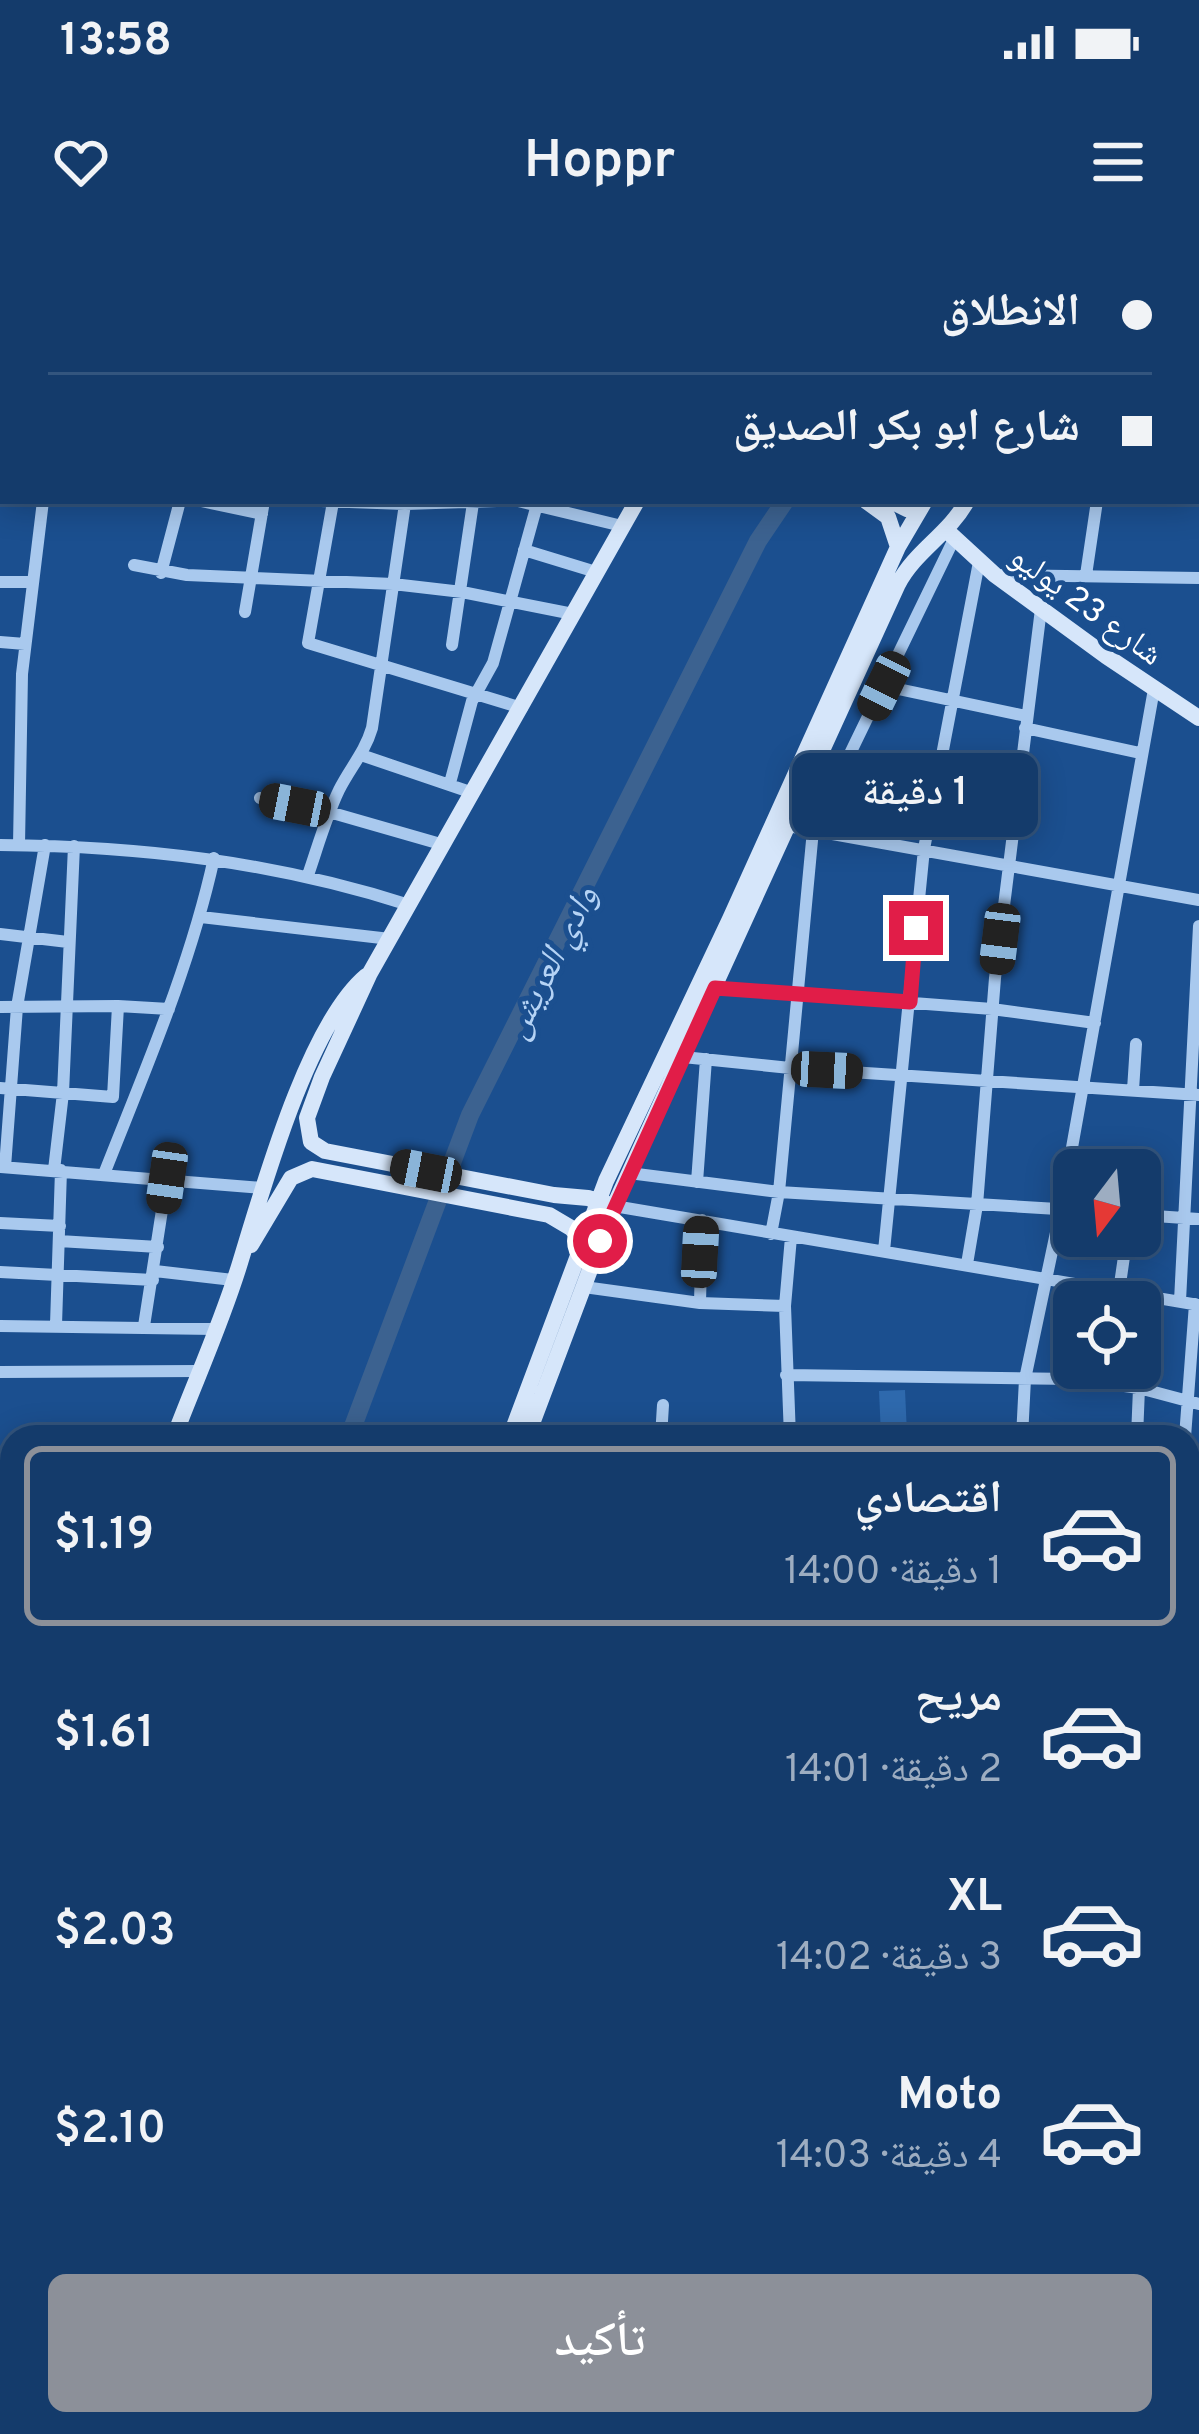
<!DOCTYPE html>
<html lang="ar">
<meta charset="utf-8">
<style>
body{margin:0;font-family:Overpass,"Noto Naskh Arabic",sans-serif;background:#214673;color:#f1f3f6;direction:rtl;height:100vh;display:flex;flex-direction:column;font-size:45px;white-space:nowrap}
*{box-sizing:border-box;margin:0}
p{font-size:39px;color:#9dadc1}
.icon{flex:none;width:66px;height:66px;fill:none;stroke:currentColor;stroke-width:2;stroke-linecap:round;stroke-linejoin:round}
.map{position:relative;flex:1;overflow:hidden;direction:ltr}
.drawer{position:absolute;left:0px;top:1185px;width:1200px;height:1011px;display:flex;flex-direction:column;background:#143b6b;border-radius:36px 36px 0 0;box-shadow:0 6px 30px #0003,0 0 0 3px #33557e;direction:rtl}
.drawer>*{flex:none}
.top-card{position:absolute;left:0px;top:0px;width:1200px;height:264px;box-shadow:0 6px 30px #0003,0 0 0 3px #33557e;direction:rtl;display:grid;align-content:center;height:264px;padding:0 48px;background:#143b6b}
.needle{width:78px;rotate:196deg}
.controls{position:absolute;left:1053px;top:909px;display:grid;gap:24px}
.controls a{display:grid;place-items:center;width:108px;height:108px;border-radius:18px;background:#143b6b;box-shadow:0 6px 30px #0003,0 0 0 3px #33557e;font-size:60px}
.end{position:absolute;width:54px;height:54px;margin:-27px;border:15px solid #e11d48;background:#fff;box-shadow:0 0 0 6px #fff}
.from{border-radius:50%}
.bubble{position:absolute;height:84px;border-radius:18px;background:#143b6b;box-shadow:0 6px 30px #0003,0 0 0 3px #33557e;font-size:39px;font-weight:600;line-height:84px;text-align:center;direction:rtl}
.car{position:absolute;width:36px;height:72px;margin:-36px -18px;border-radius:15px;box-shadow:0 0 9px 3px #0007;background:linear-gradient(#222 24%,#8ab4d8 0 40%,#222 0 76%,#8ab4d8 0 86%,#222 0)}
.top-card b{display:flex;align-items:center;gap:42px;height:114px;font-size:45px}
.top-card b+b{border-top:3px solid #33557e}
.top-card i{width:30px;height:30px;background:#f1f3f6}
ul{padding:21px 0 0;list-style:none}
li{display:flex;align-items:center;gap:36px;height:180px;margin:0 24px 18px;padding:0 24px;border:6px solid transparent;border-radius:18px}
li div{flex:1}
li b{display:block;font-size:45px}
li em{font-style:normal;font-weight:600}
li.current{border-color:#8c9099}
li>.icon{width:108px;height:108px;stroke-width:1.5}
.cta{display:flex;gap:24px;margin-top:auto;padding:24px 48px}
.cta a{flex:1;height:138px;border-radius:18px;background:#8c9099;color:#fff;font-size:48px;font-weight:600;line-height:138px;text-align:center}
.status{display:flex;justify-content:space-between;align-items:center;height:84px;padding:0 60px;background:#143b6b;direction:ltr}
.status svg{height:33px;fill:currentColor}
header{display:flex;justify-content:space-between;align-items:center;height:156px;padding:0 48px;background:#143b6b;font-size:54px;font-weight:600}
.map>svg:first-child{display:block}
</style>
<div class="status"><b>13:58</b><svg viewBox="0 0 49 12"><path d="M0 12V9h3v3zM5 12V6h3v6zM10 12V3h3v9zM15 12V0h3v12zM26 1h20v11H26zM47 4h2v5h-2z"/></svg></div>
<header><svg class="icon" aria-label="menu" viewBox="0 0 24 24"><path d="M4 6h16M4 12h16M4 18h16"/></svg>Hoppr<svg class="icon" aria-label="heart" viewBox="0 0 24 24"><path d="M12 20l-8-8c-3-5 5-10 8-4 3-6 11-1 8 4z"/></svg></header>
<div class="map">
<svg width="1199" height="2194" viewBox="0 0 1199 2194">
<rect width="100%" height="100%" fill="#1b4f8f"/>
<!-- green -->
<path fill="#2e69ad" d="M905 1150 907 1194 881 1195 879 1151Z"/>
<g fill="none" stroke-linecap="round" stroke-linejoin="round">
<!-- river -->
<path stroke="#3c6290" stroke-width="18" d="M961 3 963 0
M349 1197 470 875 758 301 785 261
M0 2126 12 2094"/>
<!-- street -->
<path stroke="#a9c9ee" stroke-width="12" d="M397 0 411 3
M593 0 595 3
M613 0 615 3
M94 3V0
M143 3V0
M226 3 227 0
M270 3 271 0
M320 3 321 0
M482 3 483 0
M577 3V0
M1197 20H1199
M0 99 3 100
M1197 103H1199
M1197 186H1199
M1197 255 1199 256
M201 261 262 274
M321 261 405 264 497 261
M518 261 622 286
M333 262 308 403 522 468
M524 310 596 332
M134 325 187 335 393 344 462 352 573 374
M161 333 180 261
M996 335 1199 338
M1086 335 1097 261
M0 342H31
M245 372 264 261
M0 402 25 404
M452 405 473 263
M884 446 1026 476
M1025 488 1140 513
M361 515 473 553
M450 543 472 461 493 423 538 261
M260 558 329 572 444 605
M788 586 1199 660
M0 605C141 606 275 622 409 665
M19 605 22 434 43 261
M308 635C318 606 326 577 339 550 350 528 365 512 372 488L405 264
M201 677 390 699
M0 694 68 702
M715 748 992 769 1095 783
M118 766 169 769
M0 767 118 766 113 857 0 848
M683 817 790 828 1199 855
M1133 850 1136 804
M1 927 262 948
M5 927 17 767 45 605
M54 930 63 853 74 606
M629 933 779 952 1074 970
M104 934C145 830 190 727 214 618
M697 942 706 819
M614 966 1199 1065
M1140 975 1199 979
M0 983 60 986
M771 994 779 952 813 590 954 299
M59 1001 158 1007
M884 1011 924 609 979 322
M967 1024 977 965 995 738 1041 369
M155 1031 233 1040
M0 1032 153 1040
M584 1047 700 1063 785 1066
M1119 1051 1127 996
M1180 1061 1199 686
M700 1063 702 980
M56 1085 61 930
M0 1086 215 1089
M144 1086 167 938
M0 1132 199 1131
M786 1135 1074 1139 1139 1148 1199 1164
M661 1197 663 1165
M790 1197 785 1066 791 997
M1022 1197 1025 1139 1061 969 1154 449
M1137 1197 1139 1148
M1185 1197 1195 1064
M1188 1229 1199 1230
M0 1316 12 1317
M0 1370 12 1371
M0 1422 12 1423
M0 1457 12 1458
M0 1528 12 1530
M0 1592 12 1593
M1188 1605 1199 1607
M1188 1688 1199 1633
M1188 1770H1199
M1188 1861 1199 1859
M1188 1921 1199 1922
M1189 2121 1199 1990
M1188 2162 1193 2194
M328 2184 329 2194
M397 2184V2194
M557 2184 560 2194
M681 2184 684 2194
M919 2184 922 2194
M964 2184 967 2194
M1066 2184 1068 2194
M1126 2184 1128 2194
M406 2194 426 2184"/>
<!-- secondary -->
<path stroke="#d6e6fa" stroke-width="16" d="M760 3 762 0
M1146 3 1149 0
M1164 3 1166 0
M866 261 888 277 898 307
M891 261 907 269 921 265
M946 290 995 335 1106 416 1199 478
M614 966 588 958 554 955 325 911 311 902 307 878 322 837 370 733 637 261
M251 1005 291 938 312 929 549 975 571 988 583 1001
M174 1197C196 1139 222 1082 240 1023 263 948 308 785 366 736
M510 1197 606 941 730 679 898 307 925 261
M527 1197 614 966 898 344C915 311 949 294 967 261
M1188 1327H1199
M1188 1497 1199 1486
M0 1664 12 1630
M1188 2121 1199 2119
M1188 2135 1199 2133
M130 2194 134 2184
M145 2194 149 2184
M753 2194 781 2184
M798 2194 858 2184"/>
</g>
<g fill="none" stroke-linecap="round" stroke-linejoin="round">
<!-- route -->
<path stroke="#e11d48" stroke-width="15" d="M600 1001 715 748 910 762 916 688"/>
</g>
<g text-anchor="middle" stroke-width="10" stroke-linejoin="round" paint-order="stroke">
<!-- street labels -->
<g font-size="33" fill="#fff" stroke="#1b4f8f">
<text transform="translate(1087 364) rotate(36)" y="12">شارع 23 يوليو</text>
</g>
<!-- water labels -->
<g font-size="36" font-style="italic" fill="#b5d3f5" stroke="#1b4f8f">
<text transform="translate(549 721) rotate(-63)" y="13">وادي العريش</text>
</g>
</g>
</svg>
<div class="controls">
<a><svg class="needle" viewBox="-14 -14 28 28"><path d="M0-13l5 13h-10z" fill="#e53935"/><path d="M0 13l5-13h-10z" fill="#9dadc1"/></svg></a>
<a><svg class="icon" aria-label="locate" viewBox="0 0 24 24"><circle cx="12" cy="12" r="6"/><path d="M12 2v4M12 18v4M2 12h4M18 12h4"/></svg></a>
</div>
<i class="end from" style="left:600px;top:1001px"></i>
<i class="end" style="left:916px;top:688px"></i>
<div class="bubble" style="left:792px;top:513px;width:246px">1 دقيقة</div>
<i class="car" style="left:884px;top:446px;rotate:206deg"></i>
<i class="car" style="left:295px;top:565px;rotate:281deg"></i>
<i class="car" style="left:1000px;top:699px;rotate:187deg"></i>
<i class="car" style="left:827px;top:830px;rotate:93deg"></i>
<i class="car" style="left:426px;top:931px;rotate:281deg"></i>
<i class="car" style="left:167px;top:938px;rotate:188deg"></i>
<i class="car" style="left:700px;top:1012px;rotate:3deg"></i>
<div class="top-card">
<b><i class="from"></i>الانطلاق</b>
<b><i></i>شارع ابو بكر الصديق</b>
</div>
<section class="drawer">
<ul>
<li class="current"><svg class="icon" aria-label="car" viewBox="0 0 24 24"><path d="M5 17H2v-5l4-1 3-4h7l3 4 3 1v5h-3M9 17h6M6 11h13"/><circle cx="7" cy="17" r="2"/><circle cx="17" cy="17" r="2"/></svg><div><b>اقتصادي</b><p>1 دقيقة · 14:00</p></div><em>$1.19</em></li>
<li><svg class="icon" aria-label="car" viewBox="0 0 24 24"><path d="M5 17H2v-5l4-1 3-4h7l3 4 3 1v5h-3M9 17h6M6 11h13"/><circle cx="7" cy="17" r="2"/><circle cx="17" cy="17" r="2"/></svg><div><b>مريح</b><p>2 دقيقة · 14:01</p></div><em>$1.61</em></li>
<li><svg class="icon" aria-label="car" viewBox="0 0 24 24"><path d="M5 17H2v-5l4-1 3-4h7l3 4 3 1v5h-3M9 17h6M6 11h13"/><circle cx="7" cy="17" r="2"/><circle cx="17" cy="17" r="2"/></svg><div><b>XL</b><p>3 دقيقة · 14:02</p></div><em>$2.03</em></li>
<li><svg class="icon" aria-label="car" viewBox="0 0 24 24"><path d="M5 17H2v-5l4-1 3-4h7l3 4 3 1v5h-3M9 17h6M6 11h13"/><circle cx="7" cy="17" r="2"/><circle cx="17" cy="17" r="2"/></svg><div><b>Moto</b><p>4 دقيقة · 14:03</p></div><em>$2.10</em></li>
</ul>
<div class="cta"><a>تأكيد</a></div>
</section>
</div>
